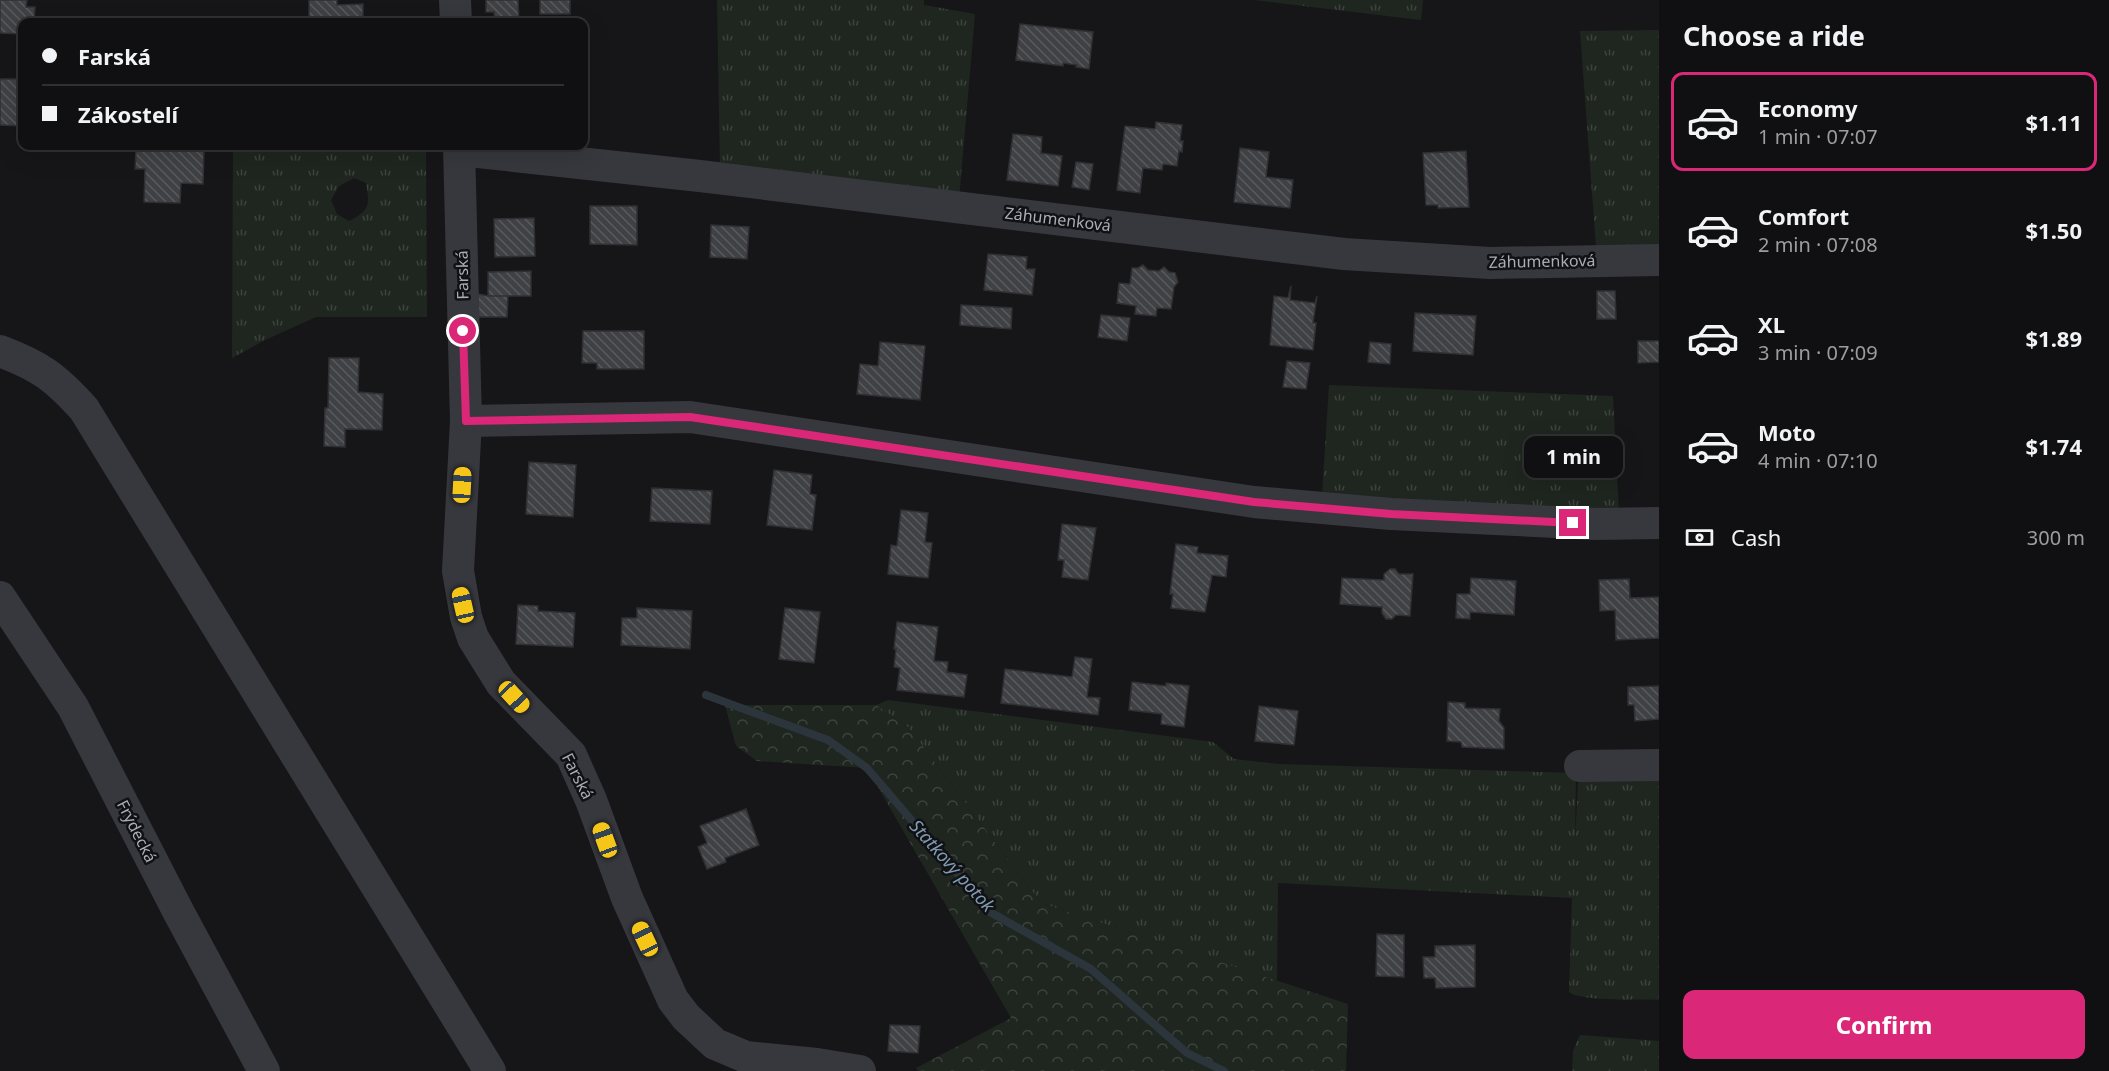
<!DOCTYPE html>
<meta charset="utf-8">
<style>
body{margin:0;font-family:"Noto Sans",sans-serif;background:#1e1e20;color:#f1f3f6;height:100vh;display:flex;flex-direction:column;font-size:22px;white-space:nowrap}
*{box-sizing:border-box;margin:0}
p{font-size:20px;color:#9c9d9f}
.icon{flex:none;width:33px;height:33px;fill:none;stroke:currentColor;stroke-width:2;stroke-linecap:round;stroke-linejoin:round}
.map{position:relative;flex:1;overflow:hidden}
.panel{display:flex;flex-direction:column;background:#101012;width:450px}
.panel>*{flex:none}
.hud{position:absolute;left:18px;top:18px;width:570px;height:132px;border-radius:12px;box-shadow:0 6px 24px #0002,0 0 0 2px #303032;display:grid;align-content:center;height:132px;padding:0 24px;background:#101012}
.end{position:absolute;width:27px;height:27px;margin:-14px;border:8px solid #db2777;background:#fff;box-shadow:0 0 0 3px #fff}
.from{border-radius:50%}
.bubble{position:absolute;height:42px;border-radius:12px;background:#101012;box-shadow:0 6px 24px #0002,0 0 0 2px #303032;font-size:20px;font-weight:700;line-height:42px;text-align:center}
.car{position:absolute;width:18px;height:36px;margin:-18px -9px;border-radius:8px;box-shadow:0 0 4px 2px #0007;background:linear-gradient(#f5c518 24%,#345 0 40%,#f5c518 0 76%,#345 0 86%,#f5c518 0)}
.hud b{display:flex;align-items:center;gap:21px;height:57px;font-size:22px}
.hud b+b{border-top:2px solid #303032}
.hud i{width:15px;height:15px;background:#f1f3f6}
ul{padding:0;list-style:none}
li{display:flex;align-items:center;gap:18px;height:99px;margin:0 12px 9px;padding:0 12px;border:3px solid transparent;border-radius:12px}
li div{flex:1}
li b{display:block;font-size:22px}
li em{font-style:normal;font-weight:700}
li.active{border-color:#db2777}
li>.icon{width:54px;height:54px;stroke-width:1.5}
h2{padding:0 24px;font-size:27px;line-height:72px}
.pay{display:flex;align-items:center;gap:15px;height:66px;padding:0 24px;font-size:22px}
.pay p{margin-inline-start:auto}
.primary-button{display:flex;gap:12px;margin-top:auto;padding:12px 24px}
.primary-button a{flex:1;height:69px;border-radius:12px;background:#db2777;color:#fff;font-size:24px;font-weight:700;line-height:69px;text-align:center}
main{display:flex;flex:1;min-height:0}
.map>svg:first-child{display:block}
</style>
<main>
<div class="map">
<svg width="1659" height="1071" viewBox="0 0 1659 1071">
<defs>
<pattern id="grass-tufts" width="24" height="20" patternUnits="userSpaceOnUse" patternTransform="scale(1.5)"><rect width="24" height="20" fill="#1e261f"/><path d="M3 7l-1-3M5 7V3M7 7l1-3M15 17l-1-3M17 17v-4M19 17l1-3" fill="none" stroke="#3c433d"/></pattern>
<pattern id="forest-crowns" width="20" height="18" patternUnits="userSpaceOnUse" patternTransform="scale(1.5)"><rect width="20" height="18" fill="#1e261f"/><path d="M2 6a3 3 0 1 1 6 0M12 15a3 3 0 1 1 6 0" fill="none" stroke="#3c433d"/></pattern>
<pattern id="building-back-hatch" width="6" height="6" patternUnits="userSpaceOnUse" patternTransform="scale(1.5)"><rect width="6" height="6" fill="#404145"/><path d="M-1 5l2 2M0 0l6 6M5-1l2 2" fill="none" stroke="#595a5e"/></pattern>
</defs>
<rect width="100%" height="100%" fill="#161618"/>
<!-- grass -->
<path fill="url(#grass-tufts)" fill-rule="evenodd" d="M717 0H924V5L975 14 959 200 720 169Z
M1254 0H1423L1421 20Z
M1659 30V248L1596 247 1580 31Z
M233 146H426L427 317H316L265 340 232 358ZM354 178 366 183C370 205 370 210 349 221L337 214 331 200 339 186Z
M1329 385 1613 396 1619 513 1322 497Z
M888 700 1213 742 1234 759 1279 764 1576 773 1575 842 1578 783 1581 779 1659 772V1000C1640 999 1582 1002 1569 992L1572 898 1278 883 1277 981 1041 903 909 728 876 705Z
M1580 1035 1659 1041V1071H1572L1573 1051Z"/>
<!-- forest -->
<path fill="url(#forest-crowns)" d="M725 705H876L909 728 1041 903 1348 1004 1346 1071H918L916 1068 1011 1018 867 768 757 761 736 746Z"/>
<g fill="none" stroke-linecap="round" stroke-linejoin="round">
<!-- stream -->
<path stroke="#2c353c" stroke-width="8" d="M706 695 828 740 867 768 990 912 1091 969 1187 1053 1224 1071"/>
</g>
<!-- building -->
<path fill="url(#building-back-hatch)" stroke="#303034" stroke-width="1.5" d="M0 0H27L26 7H35L34 22H22V34L0 33Z
M309 0H337V5L363 4V22H309Z
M486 0H518L519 22H495L494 12H486Z
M540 0H570V14H540Z
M1020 24 1093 32 1089 69 1076 67 1077 65 1063 63V66L1016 60Z
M0 79H18V92H22L20 126 0 125Z
M1156 122 1182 125 1180 141H1183L1182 152 1179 151 1177 166 1163 164 1162 170 1143 168 1140 193 1117 190 1125 126 1155 129Z
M1013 134 1042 137 1041 153 1062 156 1058 186 1007 180Z
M1240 148 1269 152 1266 177 1293 180 1290 208 1234 202Z
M136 149 204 150 203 184 181 183 180 203 144 202 145 169H135Z
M1466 151 1469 207 1438 208V205H1426L1423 153Z
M1076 162 1093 164 1089 190 1072 187Z
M590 206H637V245L590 244Z
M534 218 535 256 495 257 494 219Z
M711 225 749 227 747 259 710 257Z
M988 254 1027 257 1026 269H1035L1032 295 984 290Z
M1143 265 1148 270 1159 271 1164 267 1169 272 1175 273 1178 282 1174 287 1171 309 1157 308 1156 316 1135 314 1136 306 1117 303 1119 283 1130 284 1132 268H1138Z
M531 271V296H488V272Z
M1291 286 1290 300 1315 303 1317 296 1313 323H1316L1313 350 1270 345 1274 296 1288 298Z
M1597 291H1615L1616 319H1597Z
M478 294 488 296H508L507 317H478Z
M961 305 1012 308 1011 329 960 325Z
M1415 313 1476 316 1473 355 1413 351Z
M1101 315 1130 318 1127 341 1098 337Z
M583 331H644V369H597V363H582Z
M1638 341H1659V362L1638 363Z
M880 342 925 346 920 400 857 394 860 364 878 366Z
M1370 342 1391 344 1390 364 1368 362Z
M329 358H359L358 392 383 394 382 430 345 429V447L324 446 325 408H328Z
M1287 361 1310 363 1306 389 1283 387Z
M529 462 576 465 573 517 526 514Z
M774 470 812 475 810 494 816 495 812 530 767 525Z
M652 488 712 491 710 524 650 521Z
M901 510 928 513 925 542 932 543 928 578 888 574 891 545 897 546Z
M1062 524 1096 528 1088 580 1062 577 1064 560H1058Z
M1176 544 1198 547 1197 553 1228 556 1226 577 1212 575 1205 612 1171 608 1173 594H1170Z
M1390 569H1395L1399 574H1413L1410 616 1396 615 1392 619H1386L1382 613V607L1340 604 1342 578 1384 580V574Z
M1471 578 1516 581 1514 615 1470 612V619L1456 618 1457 594H1470Z
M1629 579 1630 598 1659 597V638L1616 640 1615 610 1600 611 1599 580Z
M518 605 538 606V611L575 613 573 647 516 644Z
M637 608 692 611 690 649 621 645 622 618H637Z
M785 608 820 612 814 663 779 659Z
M897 622 938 627 934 661 948 662 947 672 967 675 964 697 897 690 900 668 894 667 896 649H894Z
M1075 657 1092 659 1087 697 1100 698 1098 715 1001 703 1005 669 1072 677Z
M1132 682 1166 686V683L1189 686 1184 727 1161 724 1162 714 1129 710Z
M1659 686V719L1635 721 1634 705H1628V687Z
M1448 702 1465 703V708L1500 709 1499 721 1504 728V749L1462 747 1461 742 1447 741Z
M1259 706 1298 711 1294 745 1255 741Z
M746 809 759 845 725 858 726 862 707 869 698 847 707 843 700 826Z
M1377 934 1404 935V977L1376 976Z
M1475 945V987L1436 988 1435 978H1424L1423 957H1435V946Z
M890 1025 920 1026 918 1053 888 1051Z"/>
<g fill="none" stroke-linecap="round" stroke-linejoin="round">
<!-- minor -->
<path stroke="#37383d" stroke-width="32" d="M455 0 456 22
M459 146 466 421 458 571 466 617 473 638 501 683 571 755 591 800 627 898 673 1000 686 1017 715 1044 746 1057 817 1064 860 1071
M459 150 700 176 1344 254 1490 263 1659 260
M0 351C40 366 55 377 84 409L490 1071
M466 421 690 417 1254 502 1391 514 1596 524 1659 523
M0 597 73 707 178 911 264 1071
M1580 766 1659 765"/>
</g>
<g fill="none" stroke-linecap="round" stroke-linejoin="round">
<!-- route -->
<path stroke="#db2777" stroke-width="8" d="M463 331 466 421 690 417 1254 502 1391 514 1573 523"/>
</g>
<g text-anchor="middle" stroke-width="5" stroke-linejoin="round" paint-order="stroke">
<!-- street labels -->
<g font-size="16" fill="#a8adb8" stroke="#111113">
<text transform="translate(1058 219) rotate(7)" y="6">Záhumenková</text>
<text transform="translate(1542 261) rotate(-1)" y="6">Záhumenková</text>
<text transform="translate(462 275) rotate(-91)" y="6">Farská</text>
<text transform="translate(578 776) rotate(63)" y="6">Farská</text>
<text transform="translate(137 831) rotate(63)" y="6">Frýdecká</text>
</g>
<!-- water labels -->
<g font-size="18" font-style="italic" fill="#7f9bb3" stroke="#111113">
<text transform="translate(952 866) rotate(48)" y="6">Statkový potok</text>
</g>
</g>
</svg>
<i class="end from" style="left:463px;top:331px"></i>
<i class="end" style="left:1573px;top:523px"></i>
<div class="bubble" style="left:1524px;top:436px;width:99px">1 min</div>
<i class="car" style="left:462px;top:485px;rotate:3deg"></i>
<i class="car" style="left:463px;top:605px;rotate:347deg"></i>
<i class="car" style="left:514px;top:697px;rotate:137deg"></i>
<i class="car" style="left:605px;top:840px;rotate:340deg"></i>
<i class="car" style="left:645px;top:939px;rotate:335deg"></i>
<div class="hud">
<b><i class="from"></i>Farská</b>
<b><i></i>Zákostelí</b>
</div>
</div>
<section class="panel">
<h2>Choose a ride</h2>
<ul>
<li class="active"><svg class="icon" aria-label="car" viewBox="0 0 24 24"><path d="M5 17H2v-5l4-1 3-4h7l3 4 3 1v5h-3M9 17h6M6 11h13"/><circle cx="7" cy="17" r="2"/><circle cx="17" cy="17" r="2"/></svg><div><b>Economy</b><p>1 min · 07:07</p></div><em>$1.11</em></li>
<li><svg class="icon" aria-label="car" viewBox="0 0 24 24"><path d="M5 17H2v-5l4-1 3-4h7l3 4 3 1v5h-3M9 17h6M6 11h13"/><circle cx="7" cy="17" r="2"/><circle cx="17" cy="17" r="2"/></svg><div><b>Comfort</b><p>2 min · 07:08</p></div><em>$1.50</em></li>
<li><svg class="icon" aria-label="car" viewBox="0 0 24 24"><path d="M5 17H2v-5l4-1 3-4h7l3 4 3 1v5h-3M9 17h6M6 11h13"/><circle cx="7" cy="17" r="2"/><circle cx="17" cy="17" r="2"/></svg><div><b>XL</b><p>3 min · 07:09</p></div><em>$1.89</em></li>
<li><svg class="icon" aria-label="car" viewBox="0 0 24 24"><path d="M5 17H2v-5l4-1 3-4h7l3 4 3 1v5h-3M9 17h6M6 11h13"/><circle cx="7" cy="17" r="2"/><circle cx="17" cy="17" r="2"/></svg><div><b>Moto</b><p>4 min · 07:10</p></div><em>$1.74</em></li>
</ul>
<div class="pay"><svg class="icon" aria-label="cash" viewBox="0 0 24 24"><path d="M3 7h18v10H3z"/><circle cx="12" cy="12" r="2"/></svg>Cash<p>300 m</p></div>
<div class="primary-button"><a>Confirm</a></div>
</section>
</main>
